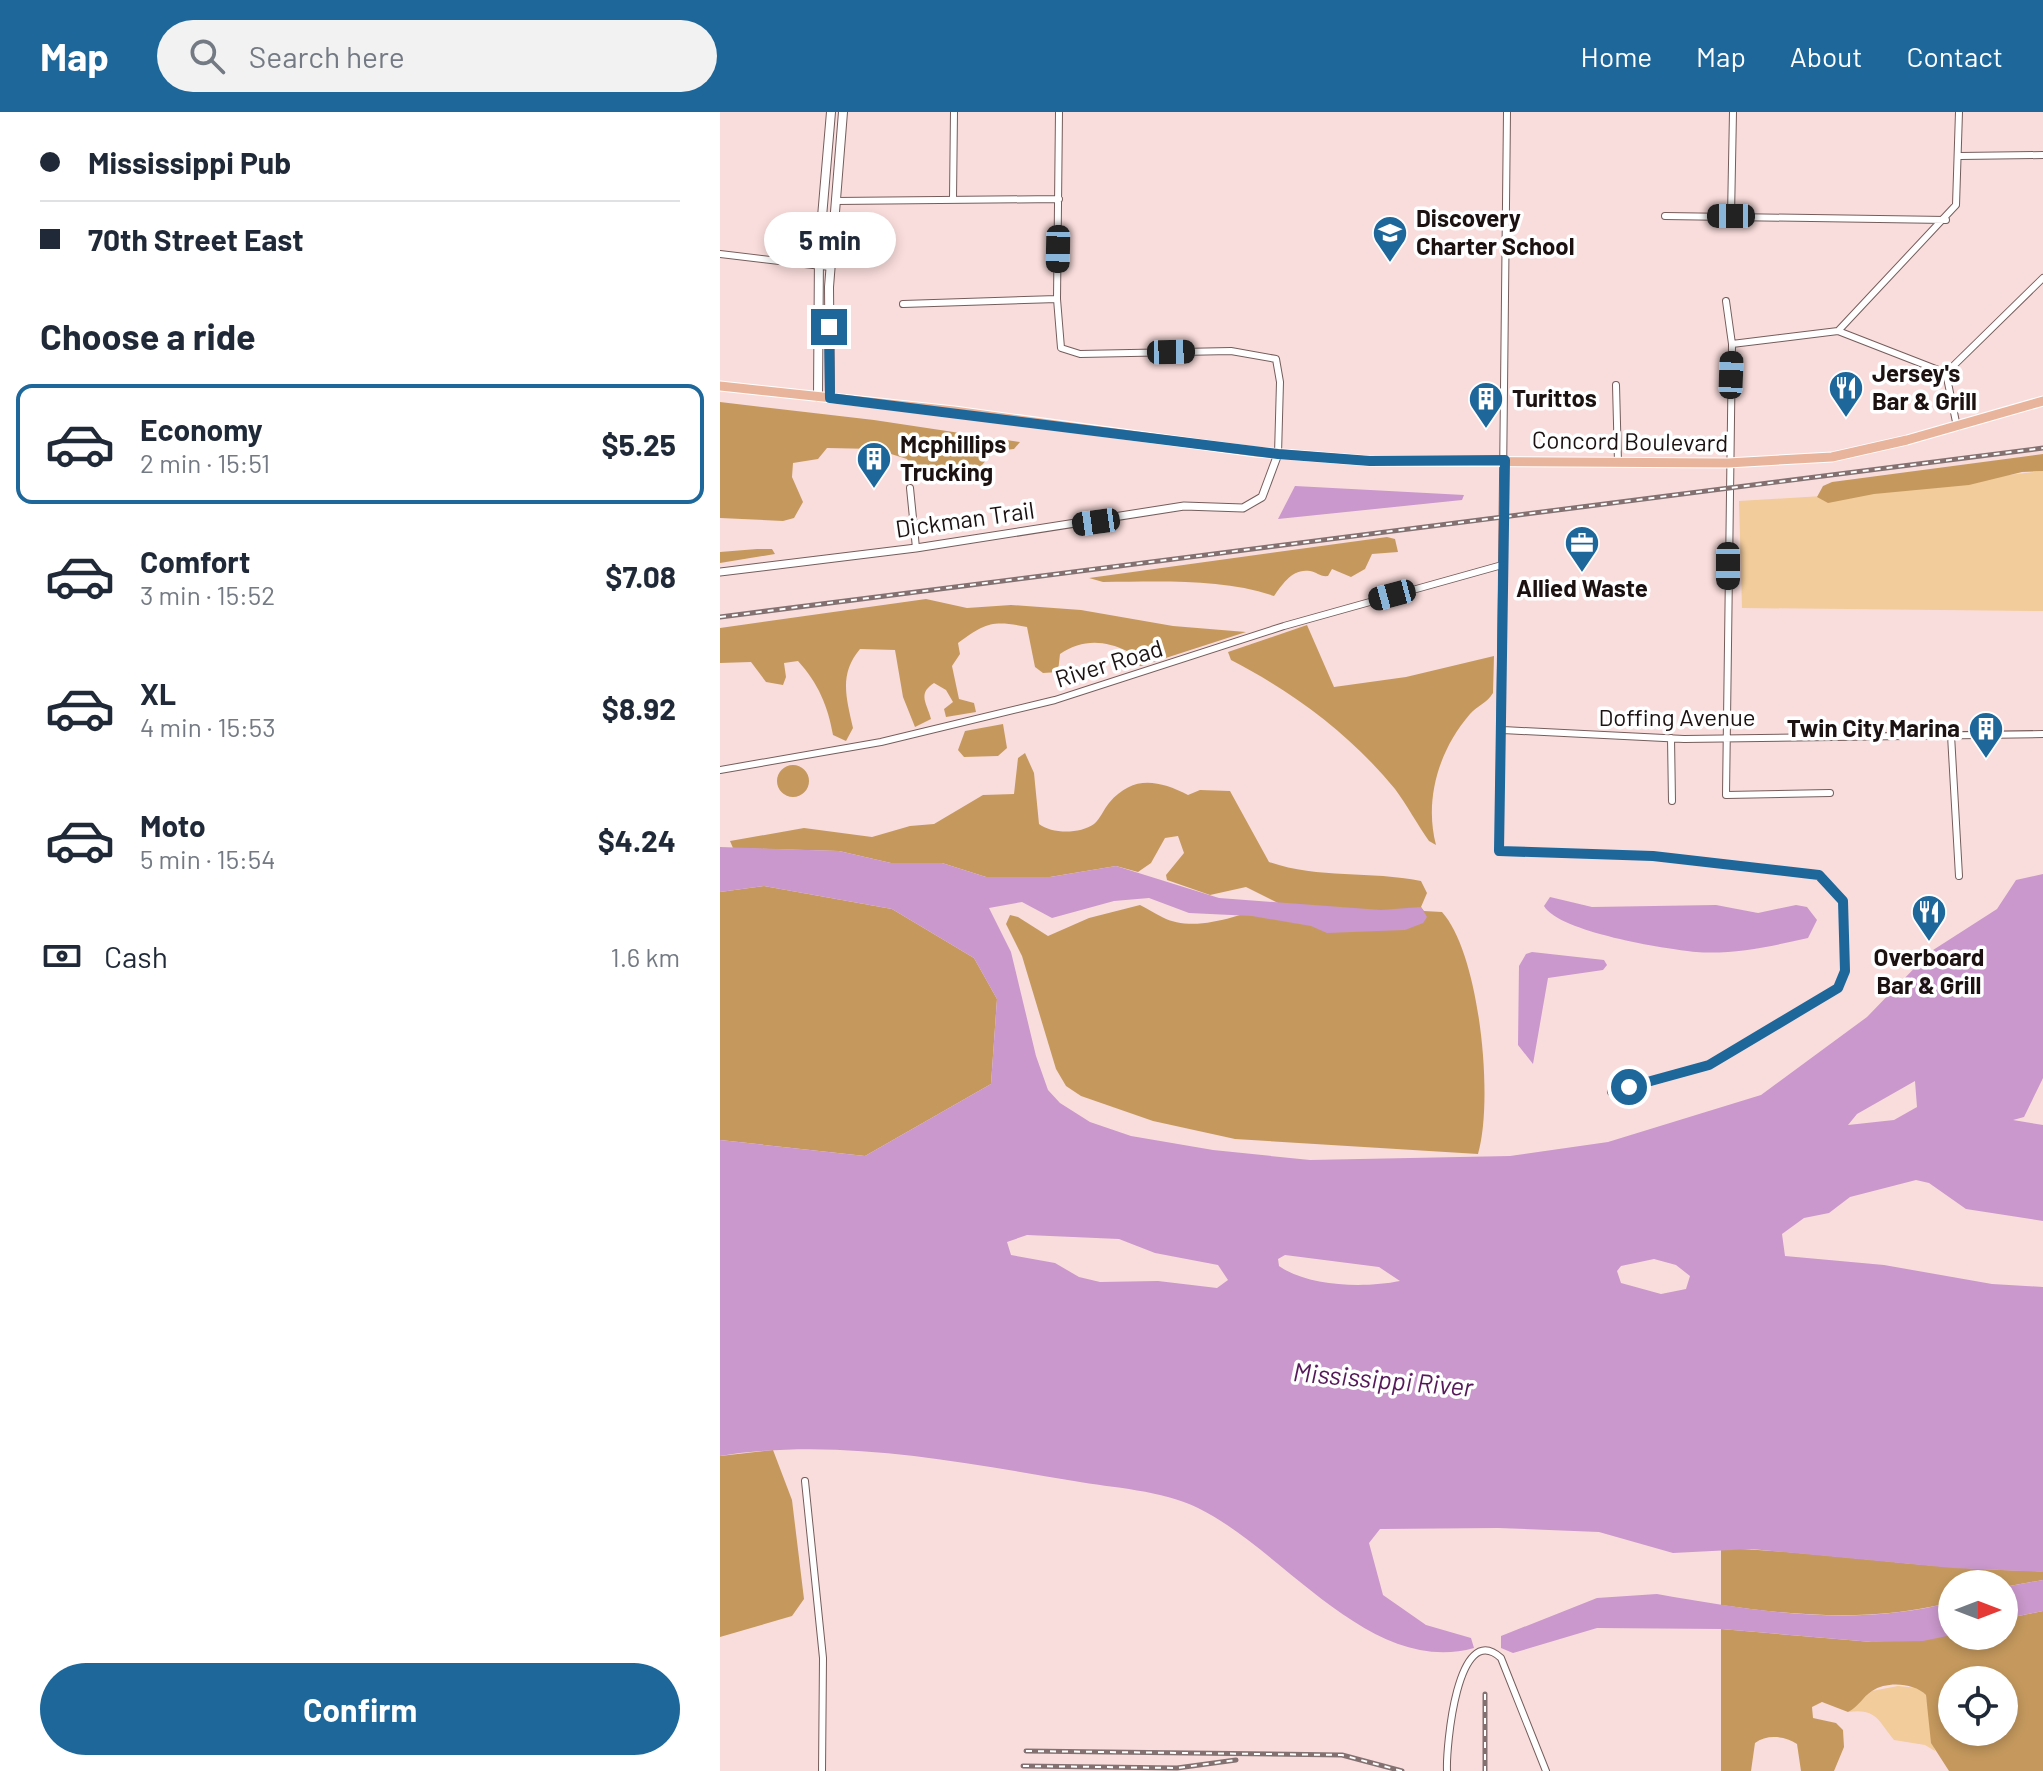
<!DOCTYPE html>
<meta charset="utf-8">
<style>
body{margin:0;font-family:Barlow,sans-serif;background:#f2f2f3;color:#1f2937;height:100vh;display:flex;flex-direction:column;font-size:30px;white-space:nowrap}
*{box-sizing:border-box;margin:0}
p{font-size:26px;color:#747a83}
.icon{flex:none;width:44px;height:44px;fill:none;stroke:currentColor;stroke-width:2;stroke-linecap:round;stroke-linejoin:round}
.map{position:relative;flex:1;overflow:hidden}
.sheet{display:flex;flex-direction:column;background:#fff;width:720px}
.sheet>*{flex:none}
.hud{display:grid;align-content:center;height:176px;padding:0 40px;background:#fff}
.needle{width:52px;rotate:90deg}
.buttons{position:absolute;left:1218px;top:1458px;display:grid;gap:16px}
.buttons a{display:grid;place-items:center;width:80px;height:80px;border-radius:50%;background:#fff;box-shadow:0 4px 12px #0003;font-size:40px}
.end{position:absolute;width:36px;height:36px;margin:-18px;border:10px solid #1e679b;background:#fff;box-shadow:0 0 0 4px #fff}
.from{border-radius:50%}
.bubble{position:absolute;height:56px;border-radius:28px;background:#fff;box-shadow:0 4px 12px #0003;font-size:26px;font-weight:700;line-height:56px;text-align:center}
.car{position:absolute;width:24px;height:48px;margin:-24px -12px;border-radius:10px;box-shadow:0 0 6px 2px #0007;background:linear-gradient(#222 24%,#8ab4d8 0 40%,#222 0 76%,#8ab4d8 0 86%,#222 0)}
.hud b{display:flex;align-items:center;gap:28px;height:76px;font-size:30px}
.hud b+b{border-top:2px solid #e0e1e3}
.hud i{width:20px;height:20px;background:#1f2937}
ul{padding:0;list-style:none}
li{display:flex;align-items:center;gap:24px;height:120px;margin:0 16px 12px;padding:0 24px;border:4px solid transparent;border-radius:16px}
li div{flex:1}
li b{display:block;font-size:30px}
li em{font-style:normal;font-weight:700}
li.current{border-color:#1e679b}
li>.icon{width:72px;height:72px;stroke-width:1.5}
h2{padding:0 40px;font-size:36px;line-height:96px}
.pay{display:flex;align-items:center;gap:20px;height:88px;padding:0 40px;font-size:30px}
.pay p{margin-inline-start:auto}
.primary-button{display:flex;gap:16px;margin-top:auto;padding:16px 40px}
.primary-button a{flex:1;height:92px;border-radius:48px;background:#1e679b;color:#fff;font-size:32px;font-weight:700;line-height:92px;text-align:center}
header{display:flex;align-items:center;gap:48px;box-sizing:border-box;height:112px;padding:0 40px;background:#1e679b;color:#fff}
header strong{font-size:38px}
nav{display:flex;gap:44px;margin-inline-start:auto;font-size:28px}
.search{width:560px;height:72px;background:#f2f2f3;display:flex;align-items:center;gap:20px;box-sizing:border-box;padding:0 28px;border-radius:44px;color:#747a83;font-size:30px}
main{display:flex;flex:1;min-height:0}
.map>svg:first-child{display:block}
</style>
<header>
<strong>Map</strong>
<div class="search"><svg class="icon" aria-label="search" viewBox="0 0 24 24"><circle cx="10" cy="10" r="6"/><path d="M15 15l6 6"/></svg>Search here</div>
<nav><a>Home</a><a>Map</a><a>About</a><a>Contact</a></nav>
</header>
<main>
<section class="sheet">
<div class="hud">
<b><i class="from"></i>Mississippi Pub</b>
<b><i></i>70th Street East</b>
</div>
<h2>Choose a ride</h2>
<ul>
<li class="current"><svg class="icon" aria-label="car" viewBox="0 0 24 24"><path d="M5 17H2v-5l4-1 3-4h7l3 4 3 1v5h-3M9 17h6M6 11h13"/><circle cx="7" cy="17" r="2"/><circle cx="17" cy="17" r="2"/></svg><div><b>Economy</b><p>2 min · 15:51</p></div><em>$5.25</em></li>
<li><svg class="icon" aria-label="car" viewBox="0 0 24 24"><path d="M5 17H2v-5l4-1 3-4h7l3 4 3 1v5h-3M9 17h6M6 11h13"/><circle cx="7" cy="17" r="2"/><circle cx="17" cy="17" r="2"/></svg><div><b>Comfort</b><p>3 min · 15:52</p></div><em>$7.08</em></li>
<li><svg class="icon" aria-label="car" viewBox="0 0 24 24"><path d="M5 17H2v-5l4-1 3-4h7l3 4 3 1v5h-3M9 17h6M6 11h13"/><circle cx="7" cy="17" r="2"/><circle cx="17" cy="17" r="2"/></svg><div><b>XL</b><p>4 min · 15:53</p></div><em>$8.92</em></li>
<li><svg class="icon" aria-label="car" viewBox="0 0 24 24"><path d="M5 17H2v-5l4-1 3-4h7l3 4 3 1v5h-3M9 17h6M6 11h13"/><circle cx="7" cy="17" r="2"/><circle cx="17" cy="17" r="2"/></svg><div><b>Moto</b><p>5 min · 15:54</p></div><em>$4.24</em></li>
</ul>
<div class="pay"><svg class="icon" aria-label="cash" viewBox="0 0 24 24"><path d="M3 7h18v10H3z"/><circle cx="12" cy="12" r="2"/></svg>Cash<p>1.6 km</p></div>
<div class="primary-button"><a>Confirm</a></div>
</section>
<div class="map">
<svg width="1323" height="1659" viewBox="0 0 1323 1659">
<rect width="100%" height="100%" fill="#f9dddc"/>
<!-- green -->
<path fill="#f2cc9b" d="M1323 359V499L1022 496 1019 389 1118 383Z
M1178 1574 1198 1576 1206 1583 1215 1639 1205 1633 1174 1628C1158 1608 1156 1596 1128 1600L1152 1579Z"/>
<!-- forest -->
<path fill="#c5995e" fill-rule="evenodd" d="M0 290 154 308 300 330 294 337 274 339 262 353 251 360 196 362 187 347 155 337 107 336 98 347 73 351 72 365 83 390 74 406 63 409 0 406Z
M1323 342V359L1302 360 1249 373 1154 382 1108 391 1097 385 1103 374 1112 370Z
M667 425 675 427 678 440 652 442 645 457 631 465 612 457 608 464C600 465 597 460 590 459 572 456 562 473 554 484 501 466 439 470 383 470L369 466Z
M37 437H52L55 442 0 451V440Z
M206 487 247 496 291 493 361 498 453 514 526 520 421 554 413 553 407 539C384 528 362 527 340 542L338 560 323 561 315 555 307 515C272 508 266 511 238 531L240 542 232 554 239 587 254 591 256 600 226 605 224 597 233 590 226 578 214 571C197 582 207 591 211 607L195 615 183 585 175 538 140 537C119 562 126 585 133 616L126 629 113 623C108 594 98 571 78 549L64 551 66 565 63 573 46 570 31 550 0 551V516Z
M587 513 614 575 686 565 774 544 773 581C767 591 757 594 750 602 719 638 704 687 716 733L709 729C697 712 687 693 675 677 630 622 573 580 511 548L508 540Z
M283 612 287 636 278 644 244 645 238 638 245 619Z
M305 641 314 661 319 712C332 722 360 722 374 712 380 707 384 697 389 691 413 663 438 668 468 683L480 678 510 679 549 750C597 767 651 759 701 769L707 781 701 795 704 799 722 800C760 842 774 988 758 1042L515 1027 433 1009 361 984 346 974 336 957 302 844 286 812 290 803 298 805 328 824 369 806 420 793C428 797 434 801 442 805 476 823 524 801 558 791L526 775 490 783 447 768 446 763 464 741 458 724 445 726 431 751 418 760 396 754 330 765H266L222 751H171L119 739 13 736 10 729 84 716 152 725 190 714 214 712 263 683 294 682 298 646Z
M57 669a16 16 0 1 1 32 0a16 16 0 1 1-32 0Z
M44 774 172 797 254 846 277 887 271 972 145 1044 0 1028V780Z
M53 1338 72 1388 84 1487 72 1504 0 1525V1344Z
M1001 1436C1106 1440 1210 1458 1315 1459L1323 1460V1468L1284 1475V1472H1232V1490C1156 1510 1077 1504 1001 1493Z
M1323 1499V1659H1229L1211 1631 1206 1583C1194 1571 1167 1569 1152 1579 1143 1585 1138 1595 1128 1600L1102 1590 1092 1595 1093 1606 1116 1611 1123 1618 1124 1635 1114 1659H1081L1077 1632C1065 1624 1047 1622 1035 1631L1031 1659H1001V1517L1152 1530 1232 1523 1284 1524V1507ZM1232 1568H1284V1620H1232Z"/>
<!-- water -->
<path fill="#ca98cc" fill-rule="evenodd" d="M575 374 744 383 742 388 558 407Z
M0 735 119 739 171 751H222L266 765H330L396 754 499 786 661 798 701 795 707 805 703 811 685 818 607 821 591 814 532 804 469 801 429 786 394 789 332 806 302 790 269 796 291 840 316 944 328 978 340 991 370 1010 411 1024 493 1038 590 1048 790 1044 888 1030 1041 983 1147 905 1210 840 1277 797 1296 768 1323 762V966L1304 1005 1293 1008 1323 1013V1109L1246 1097 1209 1071 1196 1068 1130 1085 1109 1101 1084 1106 1062 1122 1065 1144 1164 1153 1272 1172 1323 1175V1460L1233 1456 1031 1437 953 1441 879 1420 778 1416 660 1417 649 1431 663 1483 706 1513 751 1526 754 1536C650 1565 563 1437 478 1396 442 1378 393 1376 354 1369 238 1350 118 1325 0 1344V1028L145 1044 271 972 277 887 254 846 172 797 44 774 0 780ZM1195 969 1197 995 1174 1008 1128 1013 1137 1002ZM307 1123 399 1127 435 1141 498 1153 508 1168 497 1176 438 1169 380 1170 359 1165 335 1151 291 1143 287 1130ZM565 1143 659 1155 680 1169C645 1176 589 1175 559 1154L558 1147ZM934 1147 956 1153 970 1164 966 1177 941 1182 901 1171 897 1159 901 1154Z
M830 785 872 795 996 793 1038 801 1076 793 1087 795 1097 808 1088 826C1053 834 1012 843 976 840 945 837 839 820 824 794Z
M812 840 884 848 887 853 883 858 828 866 813 952 798 933 799 854 806 842Z
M1323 1468V1499L1284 1507V1475Z
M937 1482C1034 1499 1135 1516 1232 1490V1523L1203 1529 1152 1530 1001 1517 877 1516 793 1541 781 1536V1524L877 1486Z"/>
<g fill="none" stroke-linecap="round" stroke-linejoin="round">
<defs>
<path id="minor" d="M339 0 337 187 341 236 360 242 511 239 556 247 560 270 558 342
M787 0 779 739 933 744 1099 763 1123 789 1125 859 1118 876 989 953 891 980
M1240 44 1323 43
M233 87 234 0
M115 89 339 87
M945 104 1226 108
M1011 104 1013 0
M0 142 110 155
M1006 189 1012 232 1006 683 1110 681
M183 192 337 187
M1118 219 1236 93 1239 0
M1012 232 1118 219 1226 261 1237 315
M1226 261 1323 166
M896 273 898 350
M190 376 196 436
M783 618 964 627 1323 622
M1231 623 1239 764
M951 626 952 689
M0 658 161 630 335 588 564 514 782 453
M85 1369 103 1546 102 1659
M727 1659C726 1636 737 1506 781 1546L826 1659"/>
<path id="tertiary" d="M0 460 196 436 464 394 523 396 542 385 558 342"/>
<path id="secondary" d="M98 285 99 140 111 0
M110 286 109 175 123 0"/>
<path id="primary" d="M0 274 234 299 536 340 650 349 1008 351 1112 345 1187 328 1323 289"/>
</defs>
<!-- minor casing -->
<use href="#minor" stroke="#755d5c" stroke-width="8"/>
<!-- tertiary casing -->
<use href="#tertiary" stroke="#755d5c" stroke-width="9"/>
<!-- secondary casing -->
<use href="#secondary" stroke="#755d5c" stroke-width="10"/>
<!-- primary casing -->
<use href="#primary" stroke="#fff" stroke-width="11"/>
<!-- minor -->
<use href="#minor" stroke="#fff" stroke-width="6"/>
<!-- tertiary -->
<use href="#tertiary" stroke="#fff" stroke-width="7"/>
<!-- secondary -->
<use href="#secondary" stroke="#fff" stroke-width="8"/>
<!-- primary -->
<use href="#primary" stroke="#e8b59c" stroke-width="9"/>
<defs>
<path id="rail" d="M0 505 1323 336
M765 1582V1659
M306 1639 622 1643 682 1659
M303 1654 457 1656 516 1648"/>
</defs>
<!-- rail casing -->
<use href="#rail" stroke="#837171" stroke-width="5"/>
<!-- rail -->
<use href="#rail" stroke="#fff" stroke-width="2" stroke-dasharray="6" stroke-linecap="butt"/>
</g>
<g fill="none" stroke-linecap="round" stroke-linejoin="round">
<!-- route -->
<path stroke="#1e679b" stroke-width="10" d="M109 215 110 286 558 342 650 349 785 348 779 739 933 744 1099 763 1123 789 1125 859 1118 876 989 953 909 975"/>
</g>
<!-- icons -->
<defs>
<symbol id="school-pin" viewBox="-11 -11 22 30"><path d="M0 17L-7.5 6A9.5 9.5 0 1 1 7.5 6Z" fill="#1e679b" stroke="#fff"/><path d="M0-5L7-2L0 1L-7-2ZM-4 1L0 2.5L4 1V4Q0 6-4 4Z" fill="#fff"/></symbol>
<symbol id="restaurant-pin" viewBox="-11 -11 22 30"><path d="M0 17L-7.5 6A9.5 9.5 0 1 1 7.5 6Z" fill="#1e679b" stroke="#fff"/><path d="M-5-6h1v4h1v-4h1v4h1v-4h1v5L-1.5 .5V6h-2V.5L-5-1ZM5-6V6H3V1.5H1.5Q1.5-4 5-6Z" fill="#fff"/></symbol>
<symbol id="building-pin" viewBox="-11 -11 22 30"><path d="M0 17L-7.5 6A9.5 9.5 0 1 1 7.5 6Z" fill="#1e679b" stroke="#fff"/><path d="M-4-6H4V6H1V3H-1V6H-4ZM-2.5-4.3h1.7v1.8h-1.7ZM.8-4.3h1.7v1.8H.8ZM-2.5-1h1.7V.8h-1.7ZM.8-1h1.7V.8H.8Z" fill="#fff"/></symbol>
<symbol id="office-pin" viewBox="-11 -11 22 30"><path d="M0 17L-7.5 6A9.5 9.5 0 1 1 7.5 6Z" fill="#1e679b" stroke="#fff"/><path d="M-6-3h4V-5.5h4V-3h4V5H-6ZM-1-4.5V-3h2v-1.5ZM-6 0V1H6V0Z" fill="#fff"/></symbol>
</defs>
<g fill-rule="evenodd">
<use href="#school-pin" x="650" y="101" width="40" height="54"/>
<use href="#restaurant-pin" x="1106" y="256" width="40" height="54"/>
<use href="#building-pin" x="746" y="267" width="40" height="54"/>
<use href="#building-pin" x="134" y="327" width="40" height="54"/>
<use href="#office-pin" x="842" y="411" width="40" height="54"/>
<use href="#building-pin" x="1246" y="597" width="40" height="54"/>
<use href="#restaurant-pin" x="1189" y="780" width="40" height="54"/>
</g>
<g text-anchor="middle" stroke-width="7" stroke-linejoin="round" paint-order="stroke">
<!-- poi labels -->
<g font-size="24" font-weight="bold" fill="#1c1212" stroke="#fff" text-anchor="start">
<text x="696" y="115">Discovery<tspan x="696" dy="28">Charter School</tspan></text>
<text x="1152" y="270">Jersey's<tspan x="1152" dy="28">Bar &amp; Grill</tspan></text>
<text x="792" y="295">Turittos</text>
<text x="180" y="341">Mcphillips<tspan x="180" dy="28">Trucking</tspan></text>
<text x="862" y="485" text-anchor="middle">Allied Waste</text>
<text x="1240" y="625" text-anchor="end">Twin City Marina</text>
<text x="1209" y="854" text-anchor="middle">Overboard<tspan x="1209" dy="28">Bar &amp; Grill</tspan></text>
</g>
<!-- street labels -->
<g font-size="24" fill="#1c1212" stroke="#fff">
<text transform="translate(910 330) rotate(1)" y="8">Concord Boulevard</text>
<text transform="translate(245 408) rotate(-8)" y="8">Dickman Trail</text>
<text transform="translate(389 552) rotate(-17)" y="8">River Road</text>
<text x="957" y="614">Doffing Avenue</text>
</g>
<!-- water labels -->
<g font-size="26" font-style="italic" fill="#561959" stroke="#fff">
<text transform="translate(663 1268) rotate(5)" y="9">Mississippi River</text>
</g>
</g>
</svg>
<div class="buttons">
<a><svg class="needle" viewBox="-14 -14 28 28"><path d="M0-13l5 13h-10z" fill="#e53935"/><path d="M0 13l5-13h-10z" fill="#747a83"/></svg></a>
<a><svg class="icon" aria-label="locate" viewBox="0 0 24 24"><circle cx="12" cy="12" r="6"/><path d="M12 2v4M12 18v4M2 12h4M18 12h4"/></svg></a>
</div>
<i class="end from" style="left:909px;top:975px"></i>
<i class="end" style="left:109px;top:215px"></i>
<div class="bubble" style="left:44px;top:100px;width:132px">5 min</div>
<i class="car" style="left:1011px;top:104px;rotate:270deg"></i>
<i class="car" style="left:338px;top:137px;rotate:181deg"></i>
<i class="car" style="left:451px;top:240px;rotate:89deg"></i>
<i class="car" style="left:1011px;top:263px;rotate:2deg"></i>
<i class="car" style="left:376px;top:410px;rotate:262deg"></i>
<i class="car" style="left:1008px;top:454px;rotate:180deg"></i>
<i class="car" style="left:672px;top:483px;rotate:255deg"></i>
</div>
</main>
